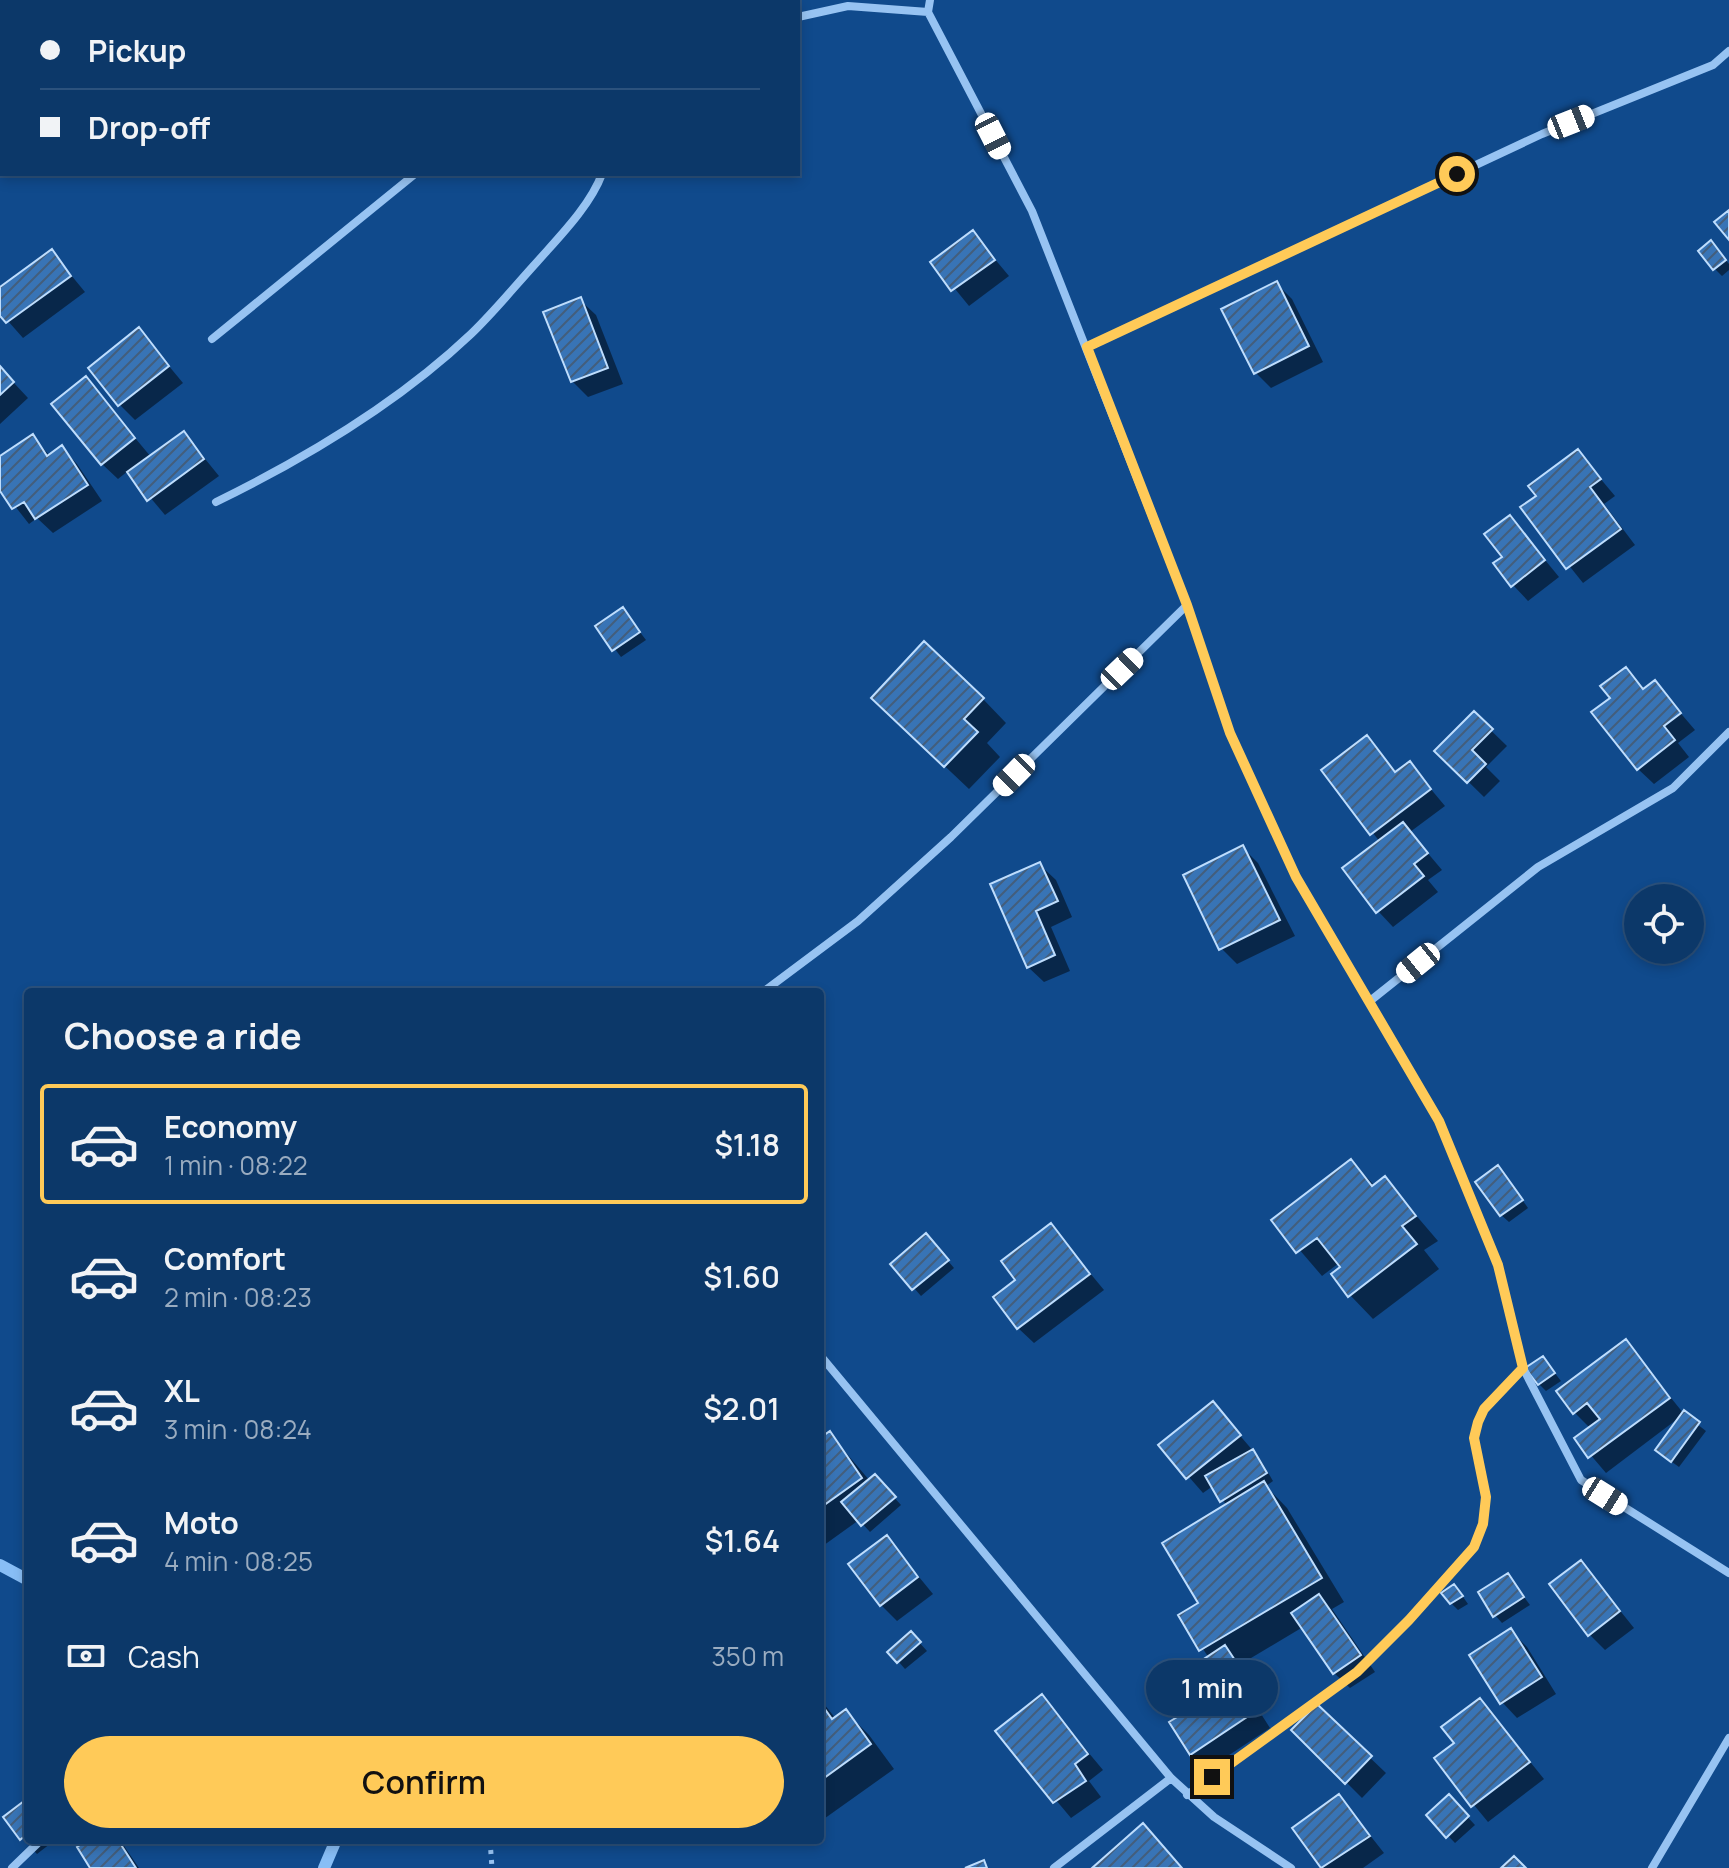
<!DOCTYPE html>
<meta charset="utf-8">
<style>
body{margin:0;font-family:Manrope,sans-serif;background:#153f6f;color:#f1f3f6;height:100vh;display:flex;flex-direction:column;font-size:30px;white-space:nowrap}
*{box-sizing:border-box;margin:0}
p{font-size:26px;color:#9aacc0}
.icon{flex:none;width:44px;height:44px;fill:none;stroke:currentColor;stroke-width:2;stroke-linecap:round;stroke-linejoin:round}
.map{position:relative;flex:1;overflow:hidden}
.sheet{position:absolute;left:24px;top:988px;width:800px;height:856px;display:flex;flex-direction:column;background:#0c3869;border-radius:8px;box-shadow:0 4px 12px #0003,0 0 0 2px #2c527d}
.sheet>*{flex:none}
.top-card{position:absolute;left:0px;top:0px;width:800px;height:176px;box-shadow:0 4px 12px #0003,0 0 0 2px #2c527d;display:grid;align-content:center;height:176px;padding:0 40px;background:#0c3869}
.fabs{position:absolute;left:1624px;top:884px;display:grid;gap:16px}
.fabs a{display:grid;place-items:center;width:80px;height:80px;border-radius:50%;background:#0c3869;box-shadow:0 4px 12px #0003,0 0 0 2px #2c527d;font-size:40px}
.end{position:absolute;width:36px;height:36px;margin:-18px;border:10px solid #ffca58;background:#111;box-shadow:0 0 0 4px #111}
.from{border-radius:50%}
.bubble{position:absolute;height:56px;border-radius:28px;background:#0c3869;box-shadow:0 4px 12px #0003,0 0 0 2px #2c527d;font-size:26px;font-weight:600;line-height:56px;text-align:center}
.car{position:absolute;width:24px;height:48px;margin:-24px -12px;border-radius:10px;box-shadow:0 0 6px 2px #0007;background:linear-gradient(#fff 24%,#345 0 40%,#fff 0 76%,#345 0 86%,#fff 0)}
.top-card b{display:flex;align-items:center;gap:28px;height:76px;font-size:30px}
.top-card b+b{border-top:2px solid #2c527d}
.top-card i{width:20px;height:20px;background:#f1f3f6}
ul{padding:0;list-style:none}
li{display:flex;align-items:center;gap:24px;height:120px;margin:0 16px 12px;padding:0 24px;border:4px solid transparent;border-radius:8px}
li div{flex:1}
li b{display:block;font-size:30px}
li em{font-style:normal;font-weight:600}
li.current{border-color:#ffca58}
li>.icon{width:72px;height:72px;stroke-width:1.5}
h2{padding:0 40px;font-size:36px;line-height:96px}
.pay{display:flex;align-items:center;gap:20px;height:88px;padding:0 40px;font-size:30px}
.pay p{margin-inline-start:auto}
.primary-button{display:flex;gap:16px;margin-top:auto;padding:16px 40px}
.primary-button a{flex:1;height:92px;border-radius:48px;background:#ffca58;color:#111;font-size:32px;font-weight:600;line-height:92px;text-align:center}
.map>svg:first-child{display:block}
</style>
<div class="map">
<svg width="1729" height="1868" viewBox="0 0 1729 1868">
<defs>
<pattern id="building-hatch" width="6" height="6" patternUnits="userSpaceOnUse" patternTransform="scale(2)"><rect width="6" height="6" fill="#3874b6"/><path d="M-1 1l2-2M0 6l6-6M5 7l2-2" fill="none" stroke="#435e7c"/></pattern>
</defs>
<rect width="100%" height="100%" fill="#104a8c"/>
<!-- shadow -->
<path fill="#0007" d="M973 233 1009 276 969 306 933 262Z
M1718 250 1729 264V270L1722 276 1715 269Z
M52 252 85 292 23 338 0 312V289Z
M1277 284 1292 299 1323 362 1271 388 1255 372Z
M580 300 596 315 623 384 588 397 572 381Z
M139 330 183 383 135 420 119 404Z
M0 368 28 398 0 424Z
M86 379 151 457 184 433 219 476 165 515 128 471 118 479 102 464Z
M33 437 50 456 62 448 77 464 102 501 53 533 37 518 29 524 0 487V458Z
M1578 452 1615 496 1604 504 1635 545 1583 583 1523 508 1538 496Z
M1510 517 1559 577 1528 601 1513 585 1504 557Z
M623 610 646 640 621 657 598 627Z
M1626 669 1645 690 1654 682 1695 730 1678 743 1689 757 1654 784 1638 769 1612 698Z
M983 699 1006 723 987 743 1000 757 969 789 897 721Z
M1474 714 1507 746 1486 767 1500 781 1484 797 1437 751Z
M1367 737 1397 773 1409 763 1445 806 1410 832 1442 870 1428 880 1438 892 1393 927 1378 911 1380 842 1324 770Z
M1243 848 1258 863 1295 936 1237 964 1221 948Z
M1040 865 1056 880 1072 917 1051 927 1070 971 1044 982 1028 967Z
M1351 1161 1375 1186 1385 1179 1438 1241 1424 1250 1439 1269 1373 1319 1350 1295 1339 1263 1322 1276 1274 1220Z
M1505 1175 1528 1208 1509 1222 1501 1215Z
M1051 1226 1104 1290 1034 1343 1018 1328 1017 1281Z
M933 1243 954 1268 921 1296 893 1264Z
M1626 1342 1684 1414 1706 1431 1679 1467 1665 1457 1680 1417 1606 1473 1577 1439 1591 1429 1574 1412Z
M1543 1358 1561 1381 1546 1391 1539 1384Z
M1213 1404 1260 1459 1273 1481 1266 1486 1287 1508 1344 1602 1332 1609 1375 1672 1350 1688 1334 1673 1303 1627 1241 1664 1264 1700 1256 1706 1270 1728 1208 1769 1192 1754 1185 1714 1209 1658 1181 1616 1201 1604 1227 1506 1213 1486 1203 1493 1161 1445Z
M830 1434 870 1481 882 1484 901 1505 870 1532 859 1520 820 1548V1441Z
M887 1538 933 1594 897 1621 881 1605Z
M1581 1562 1634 1628 1605 1650 1589 1634Z
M1508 1576 1530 1605 1502 1623 1495 1615Z
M1461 1594 1468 1604 1458 1610 1451 1603Z
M1511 1631 1527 1647 1556 1694 1517 1718 1502 1702Z
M918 1641 927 1651 905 1669 890 1652Z
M1042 1697 1103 1770 1089 1781 1101 1797 1071 1818 998 1731Z
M820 1699 836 1719 846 1712 869 1735 894 1769 821 1821Z
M1480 1700 1544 1779 1488 1822 1436 1759 1457 1743Z
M1317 1707 1386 1773 1362 1798 1294 1730Z
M1339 1796 1384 1853 1363 1868H1324L1295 1829Z
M1449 1797 1475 1825 1455 1843 1428 1815Z
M28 1801V1840H55L37 1854 22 1838Z
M92 1840H120L139 1868H93Z"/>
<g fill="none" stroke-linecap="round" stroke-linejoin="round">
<!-- stream -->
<path stroke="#88bef6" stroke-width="12" d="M0 1565 28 1580
M324 1868 336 1840"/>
</g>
<!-- building -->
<path fill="url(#building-hatch)" stroke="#beddfd" stroke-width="2" d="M8 0H98L99 2H9Z
M1729 210V240L1714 222Z
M973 230 995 260 951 291 930 262Z
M1711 240 1726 260 1713 270 1698 251Z
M52 249 71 276 6 323 0 316V287Z
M1277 281 1309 346 1254 374 1221 309Z
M581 297 608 368 571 382 543 312Z
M139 327 169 366 118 406 88 368Z
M0 366 14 382 0 395Z
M86 376 135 438 101 465 51 404Z
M184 431 204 459 147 501 127 472Z
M33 434 47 456 62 445 88 485 35 519 24 502 12 509 0 491V456Z
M1578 449 1601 479 1590 487 1621 529 1566 569 1520 507 1536 496 1528 486Z
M1510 515 1545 560 1511 587 1493 563 1502 557 1484 534Z
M623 607 640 632 612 651 595 626Z
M924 641 984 698 964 719 978 732 944 767 871 698Z
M1626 667 1643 689 1655 680 1681 713 1664 726 1675 740 1637 770 1591 712 1610 698 1600 686Z
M1474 711 1493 729 1472 750 1486 764 1467 783 1434 751Z
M1367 735 1395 772 1410 761 1431 789 1370 835 1321 770Z
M1403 822 1428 853 1414 864 1424 876 1376 913 1342 868Z
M1243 845 1280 920 1219 950 1183 875Z
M1040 862 1058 901 1036 911 1055 955 1027 968 990 884Z
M1351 1159 1372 1186 1385 1176 1416 1216 1402 1226 1417 1244 1348 1297 1331 1274 1340 1267 1317 1238 1296 1253 1271 1220Z
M1498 1165 1523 1200 1500 1216 1475 1182Z
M1051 1223 1090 1274 1017 1329 993 1297 1015 1280 1001 1261Z
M926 1233 949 1260 912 1290 890 1264Z
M1626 1339 1670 1398 1588 1458 1574 1438 1600 1419 1587 1403 1573 1414 1556 1391Z
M1543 1356 1555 1373 1538 1385 1525 1368Z
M1213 1401 1241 1435 1186 1479 1158 1445Z
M1684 1410 1700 1422 1671 1462 1655 1450Z
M830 1431 862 1478 820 1508V1438Z
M1253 1449 1267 1473 1220 1502 1205 1476Z
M875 1474 896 1497 861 1526 841 1502Z
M1264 1481 1322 1578 1199 1651 1178 1615 1198 1603 1162 1543Z
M887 1535 918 1577 880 1606 848 1564Z
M1581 1560 1620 1611 1588 1636 1549 1584Z
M1508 1573 1524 1597 1493 1617 1478 1592Z
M1454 1584 1463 1596 1450 1604 1441 1593Z
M1319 1594 1361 1655 1333 1674 1291 1613Z
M1511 1628 1542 1677 1500 1704 1469 1655Z
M911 1631 921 1642 897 1663 887 1652Z
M1225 1645 1250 1683 1241 1689 1256 1711 1190 1755 1169 1722 1182 1714 1163 1686Z
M1042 1694 1088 1754 1075 1764 1086 1781 1053 1803 995 1731Z
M1480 1698 1530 1762 1471 1807 1434 1758 1454 1743 1441 1727Z
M820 1702 832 1719 846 1709 871 1744 820 1781Z
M1317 1704 1372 1756 1345 1784 1291 1730Z
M1339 1794 1370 1836 1321 1868 1292 1828Z
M1449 1794 1469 1816 1446 1838 1426 1815Z
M28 1798V1833L20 1840 3 1817Z
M1143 1823 1182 1868H1092Z
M88 1840H118L136 1868H90L77 1847Z
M1514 1856 1526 1868H1501Z
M984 1860 987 1868H965Z"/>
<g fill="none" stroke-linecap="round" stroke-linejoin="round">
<!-- path -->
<path stroke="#97c3f2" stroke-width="5" stroke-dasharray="4 6" stroke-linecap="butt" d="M490 1840 492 1868"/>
<!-- minor -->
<path stroke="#97c3f2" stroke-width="8" d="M479 0 481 2
M930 0 928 12 1032 211 1187 605 1230 733 1296 877 1439 1121 1498 1265 1523 1368 1581 1480 1729 1573
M697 2 702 0
M798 17 848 6 928 12
M212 339 415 174
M1087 347 1542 134 1713 65 1729 51
M216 502C306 458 397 404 471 334 494 312 515 286 537 262 559 237 590 206 602 174
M763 992 858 921 951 837 1187 605
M1370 1001 1538 867 1673 788 1729 732
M820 1355 1171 1778 1214 1817 1291 1868
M1187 1795 1357 1672 1409 1620 1474 1547 1483 1524 1486 1497 1474 1438 1478 1422 1484 1409 1523 1368
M12 1868 41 1840
M1054 1868 1171 1778
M1652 1868 1729 1738"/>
</g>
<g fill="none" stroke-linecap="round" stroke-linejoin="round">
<!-- route -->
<path stroke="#ffca58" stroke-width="10" d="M1212 1777 1357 1672 1409 1620 1474 1547 1483 1524 1486 1497 1474 1438 1478 1422 1484 1409 1523 1368 1498 1265 1439 1121 1296 877 1230 733 1187 605 1087 347 1457 174"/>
</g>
</svg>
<div class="fabs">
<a><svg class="icon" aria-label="locate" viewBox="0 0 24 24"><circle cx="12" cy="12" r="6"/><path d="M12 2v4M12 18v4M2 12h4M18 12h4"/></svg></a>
</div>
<i class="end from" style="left:1457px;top:174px"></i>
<i class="end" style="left:1212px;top:1777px"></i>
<div class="bubble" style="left:1146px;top:1660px;width:132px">1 min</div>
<i class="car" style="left:1571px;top:122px;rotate:68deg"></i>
<i class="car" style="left:993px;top:136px;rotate:153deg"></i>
<i class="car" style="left:1122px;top:669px;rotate:46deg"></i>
<i class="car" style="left:1014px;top:775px;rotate:225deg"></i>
<i class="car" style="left:1418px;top:963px;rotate:231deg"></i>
<i class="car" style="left:1605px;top:1496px;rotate:122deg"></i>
<div class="top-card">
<b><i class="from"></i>Pickup</b>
<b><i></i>Drop-off</b>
</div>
<section class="sheet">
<h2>Choose a ride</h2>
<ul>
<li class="current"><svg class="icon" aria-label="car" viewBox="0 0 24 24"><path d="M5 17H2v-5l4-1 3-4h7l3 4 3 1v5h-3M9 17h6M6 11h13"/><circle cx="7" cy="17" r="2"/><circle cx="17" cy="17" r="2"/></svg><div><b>Economy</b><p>1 min · 08:22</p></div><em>$1.18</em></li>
<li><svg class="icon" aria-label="car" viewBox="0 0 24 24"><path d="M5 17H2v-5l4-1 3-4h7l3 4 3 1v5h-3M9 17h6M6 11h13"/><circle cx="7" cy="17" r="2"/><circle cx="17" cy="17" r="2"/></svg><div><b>Comfort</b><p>2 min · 08:23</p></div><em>$1.60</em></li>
<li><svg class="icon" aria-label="car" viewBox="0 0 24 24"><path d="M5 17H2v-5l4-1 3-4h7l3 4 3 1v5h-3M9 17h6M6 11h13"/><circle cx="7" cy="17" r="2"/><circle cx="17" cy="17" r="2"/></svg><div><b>XL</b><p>3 min · 08:24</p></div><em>$2.01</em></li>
<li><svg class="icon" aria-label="car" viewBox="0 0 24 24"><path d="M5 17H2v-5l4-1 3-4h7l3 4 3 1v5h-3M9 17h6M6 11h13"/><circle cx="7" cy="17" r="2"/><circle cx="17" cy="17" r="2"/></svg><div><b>Moto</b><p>4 min · 08:25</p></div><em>$1.64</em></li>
</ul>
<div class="pay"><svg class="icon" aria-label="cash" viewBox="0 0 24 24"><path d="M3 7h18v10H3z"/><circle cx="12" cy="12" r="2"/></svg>Cash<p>350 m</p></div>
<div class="primary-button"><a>Confirm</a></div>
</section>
</div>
